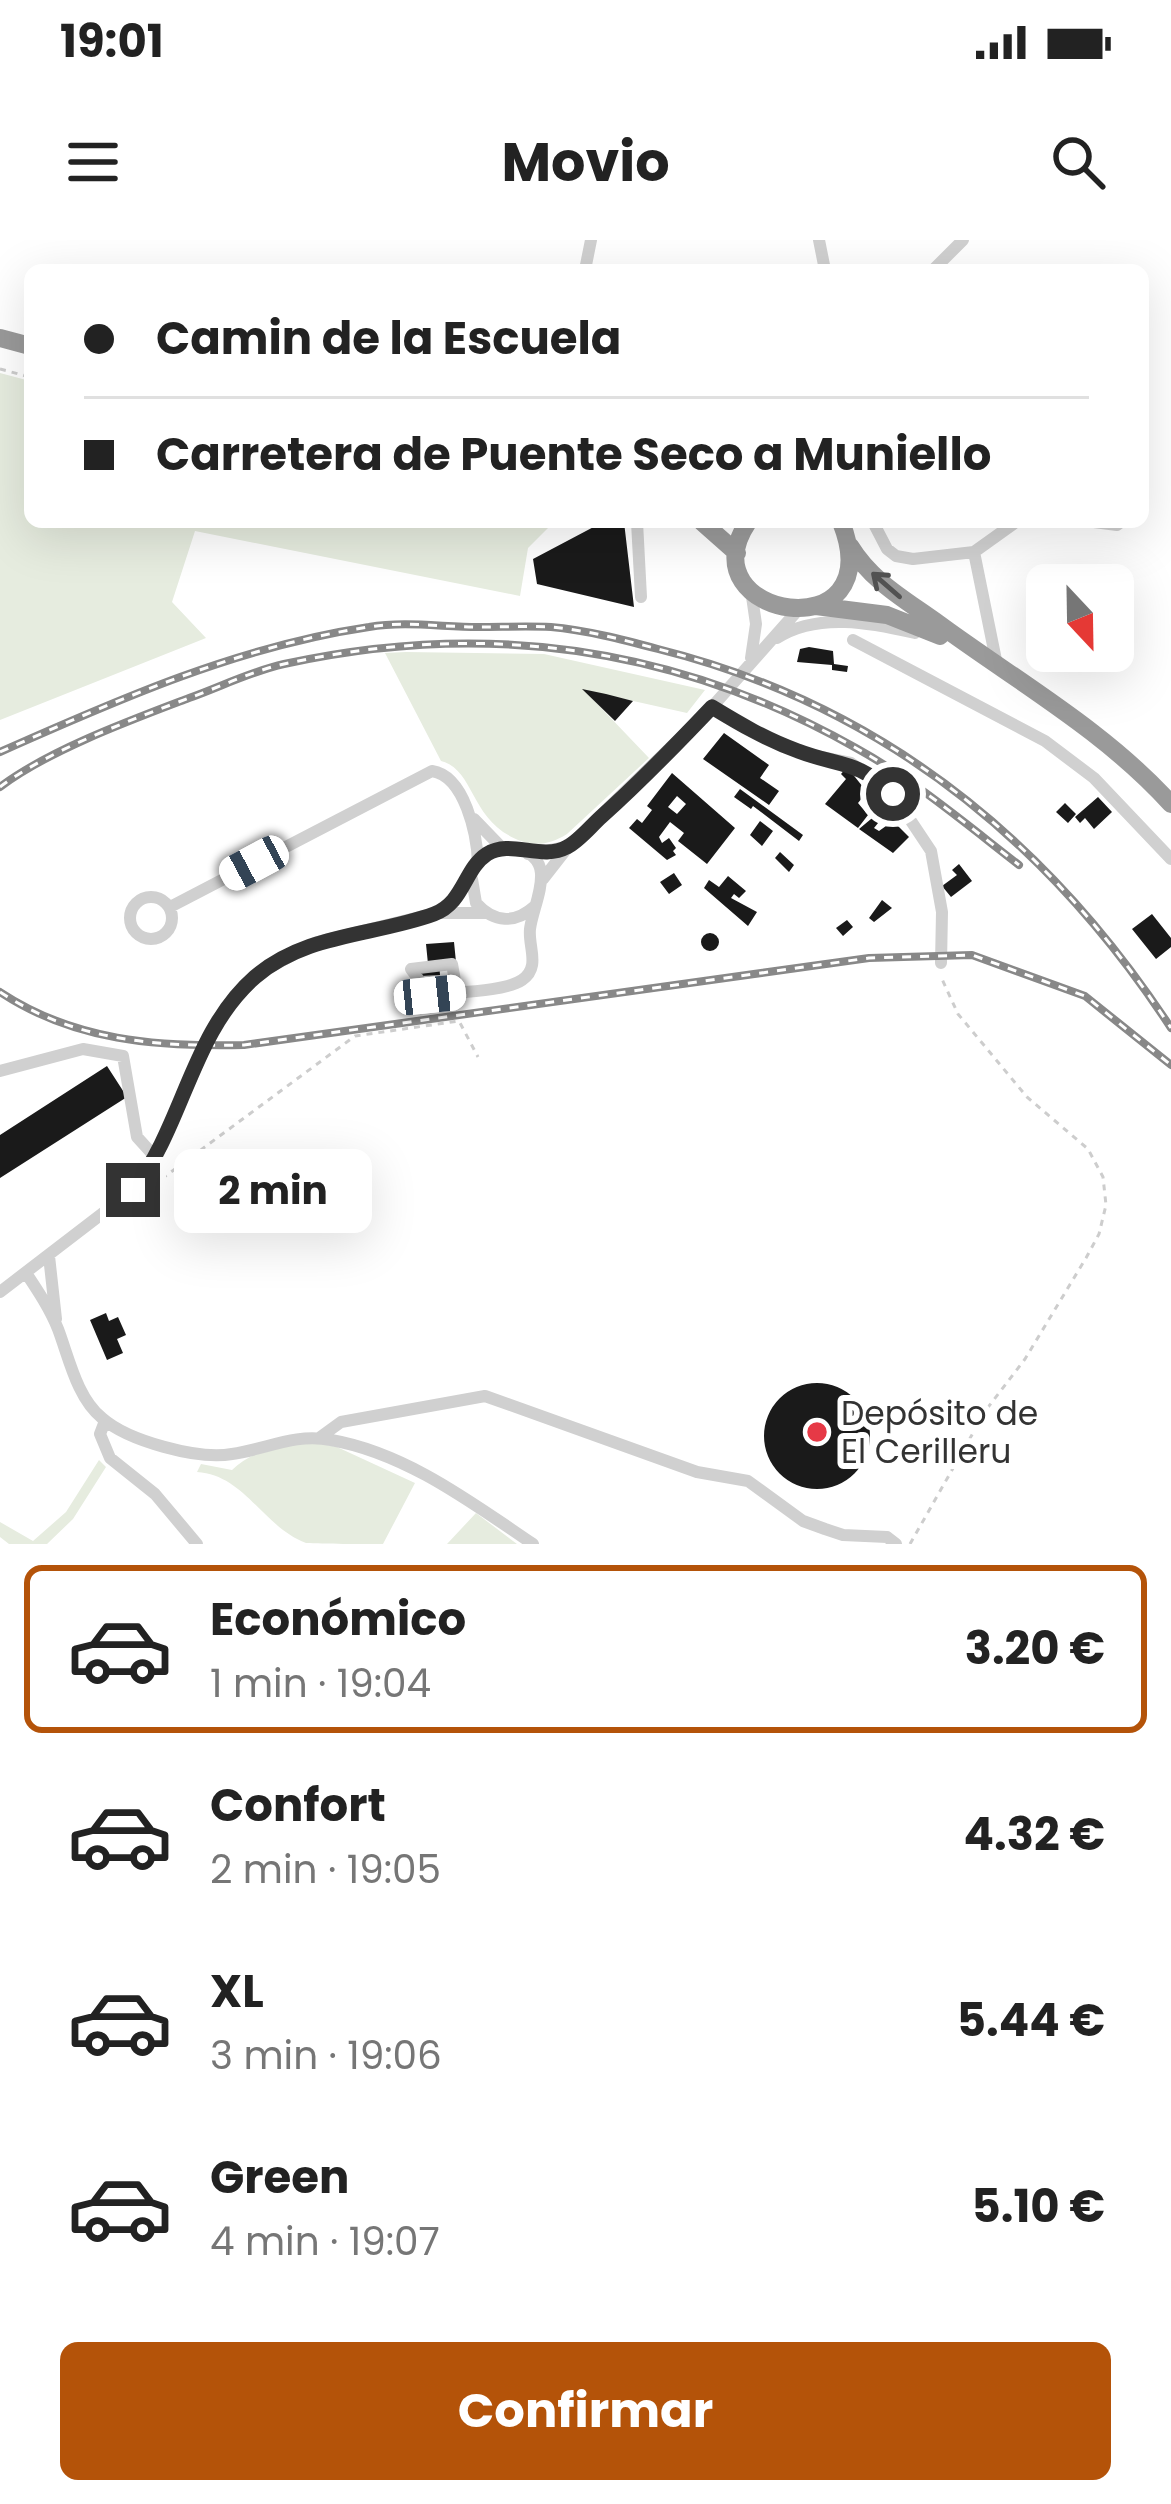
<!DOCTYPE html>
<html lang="es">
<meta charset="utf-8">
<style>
body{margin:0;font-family:Poppins,sans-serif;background:#f2f2f2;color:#222;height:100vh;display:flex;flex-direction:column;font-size:45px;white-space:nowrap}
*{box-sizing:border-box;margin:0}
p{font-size:39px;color:#767676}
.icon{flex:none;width:66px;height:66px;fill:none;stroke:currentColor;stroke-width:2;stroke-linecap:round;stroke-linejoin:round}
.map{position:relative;height:1304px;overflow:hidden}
.drawer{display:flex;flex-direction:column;background:#fff;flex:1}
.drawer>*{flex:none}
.top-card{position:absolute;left:24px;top:24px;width:1125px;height:264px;border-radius:18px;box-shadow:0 12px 48px #0002;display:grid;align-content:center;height:264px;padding:0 60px;background:#fff}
.needle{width:78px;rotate:158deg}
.tools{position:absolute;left:1026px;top:324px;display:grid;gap:24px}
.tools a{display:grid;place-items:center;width:108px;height:108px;border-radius:18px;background:#fff;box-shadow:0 12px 48px #0002;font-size:60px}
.end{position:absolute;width:54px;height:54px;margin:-27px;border:15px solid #333;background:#fff;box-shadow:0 0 0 6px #fff}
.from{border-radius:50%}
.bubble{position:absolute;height:84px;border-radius:18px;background:#fff;box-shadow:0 12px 48px #0002;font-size:39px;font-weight:700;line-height:84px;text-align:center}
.car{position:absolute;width:36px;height:72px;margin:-36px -18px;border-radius:15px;box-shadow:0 0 9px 3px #0007;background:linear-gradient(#fff 24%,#345 0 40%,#fff 0 76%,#345 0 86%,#fff 0)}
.top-card b{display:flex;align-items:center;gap:42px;height:114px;font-size:45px}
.top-card b+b{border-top:3px solid #e0e0e0}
.top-card i{width:30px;height:30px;background:#222}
ul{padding:21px 0 0;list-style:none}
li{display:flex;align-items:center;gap:36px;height:168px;margin:0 24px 18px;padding:0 36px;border:6px solid transparent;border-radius:18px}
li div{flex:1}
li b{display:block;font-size:45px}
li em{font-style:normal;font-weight:700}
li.selected{border-color:#b45309}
li>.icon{width:108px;height:108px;stroke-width:1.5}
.action{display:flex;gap:24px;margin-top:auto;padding:24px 60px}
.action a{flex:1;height:138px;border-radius:18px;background:#b45309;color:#fff;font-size:48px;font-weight:700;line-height:138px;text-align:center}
.status{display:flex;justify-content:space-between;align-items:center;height:84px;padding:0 60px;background:#fff;direction:ltr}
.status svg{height:33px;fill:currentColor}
header{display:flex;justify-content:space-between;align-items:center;height:156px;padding:0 60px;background:#fff;font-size:54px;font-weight:700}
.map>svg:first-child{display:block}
</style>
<div class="status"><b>19:01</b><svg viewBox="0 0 49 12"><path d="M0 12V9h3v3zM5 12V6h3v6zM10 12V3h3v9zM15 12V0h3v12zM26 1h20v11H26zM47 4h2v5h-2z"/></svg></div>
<header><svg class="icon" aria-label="menu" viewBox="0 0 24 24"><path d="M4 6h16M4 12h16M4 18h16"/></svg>Movio<svg class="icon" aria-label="search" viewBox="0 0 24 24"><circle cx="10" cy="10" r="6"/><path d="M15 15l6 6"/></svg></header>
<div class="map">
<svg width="1171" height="1304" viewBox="0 0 1171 1304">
<rect width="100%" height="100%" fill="#fff"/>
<!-- green -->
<path fill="#e6ecdf" d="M0 133 30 141V282H554L528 308 520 356 195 291 172 362 206 398 0 480Z
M406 412 544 414 705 450 687 473 584 450 649 518 567 594C553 603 537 607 521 601 469 582 476 530 441 521L385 413Z
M312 1202 337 1207 415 1243 383 1304C364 1304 322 1304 306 1303 263 1287 245 1235 197 1232L201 1224 232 1230C252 1210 284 1205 312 1202Z
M99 1220 106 1227 73 1279 47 1304H9L0 1297V1282L33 1301 66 1272Z
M476 1273 517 1304H447Z"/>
<!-- building -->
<path fill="#1a1a1a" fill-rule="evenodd" d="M603 282H624L634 367 537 344 533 319Z
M809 407 833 411 834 424 848 426 847 432 832 430V425L797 422 800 409Z
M582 449 606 454 633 461 615 481Z
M724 493 769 525 760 538 779 551 769 565 703 519Z
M847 527 867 552 858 563 868 575 858 588 825 564 846 539 841 534Z
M672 533 735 588 707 624 678 601 684 593 670 582 659 597 662 603 669 598 676 608 673 611 676 615 667 620 629 588 637 579 642 583 652 570 647 566ZM677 556 686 564 677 574 668 567Z
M740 549 803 595 799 601 753 566 751 569 734 557Z
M1098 557 1112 572 1094 589 1085 578 1080 583 1075 577Z
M1065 563 1076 574 1068 583 1056 572Z
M883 569 887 572 874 588 879 591 893 581 909 597 893 613 859 589Z
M760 581 773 591 762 606 750 595Z
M780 612 794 625 789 632 775 618Z
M959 624 972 641 951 657 942 646 957 635 952 630Z
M674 633 682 645 669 654 660 642Z
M728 636 746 651 739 658 734 654 731 658 757 672 748 686 704 648 709 640 719 647Z
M882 660 892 668 874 682 869 678Z
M1152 674 1171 698V707L1156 719 1132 689Z
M847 680 853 687 843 696 836 688Z
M701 702a9 9 0 1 1 18 0a9 9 0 1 1-18 0Z
M454 702 456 722 439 723 440 735 421 736 420 725 428 724 426 704Z
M107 826 127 857 0 938V895Z
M106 1073 109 1081 118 1077 126 1095 117 1099 123 1113 107 1120 90 1080Z
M764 1196a53 53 0 1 1 106 0a53 53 0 1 1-106 0Z"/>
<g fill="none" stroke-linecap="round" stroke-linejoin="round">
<!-- path -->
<path stroke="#cdcdcd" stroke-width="3" stroke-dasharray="6 6" stroke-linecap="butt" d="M0 129 30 137
M152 946 355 796 459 781 478 817
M910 1304 986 1170 1025 1119 1086 1018 1099 994 1106 965 1103 937 1088 909 1027 857 958 774 941 737"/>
<!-- minor -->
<path stroke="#d0d0d0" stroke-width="12" d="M819 0 825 30
M585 30 591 0
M933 30 963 0
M1143 195V217
M637 282 641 357
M873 282 887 309 896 316 913 319 974 312 1016 282
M1094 282 1117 285 1121 282
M974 312 997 425
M751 350 756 384 751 418
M777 398C817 372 872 383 915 393
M853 400 1045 501 1094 538 1171 619
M712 467 752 491 801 513 851 523 893 554 931 611 942 672 941 723
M474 579 502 608
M528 614 567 607
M472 639 476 663C494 683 515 684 535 666
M543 639 568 607 712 467 798 370
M130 678a21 21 0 1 1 42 0a21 21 0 1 1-42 0Z
M170 667 432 531C465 536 477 595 478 623
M442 670C464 656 468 625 489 613 497 608 508 607 517 609 560 619 533 663 530 689 528 707 541 727 522 740 505 752 452 752 430 755L411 729 452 724 457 752
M0 831 83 809 123 816 137 897 156 918
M49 1016 56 1079
M26 1033C38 1051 50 1069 58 1089 69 1118 77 1158 102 1178 128 1201 198 1220 232 1214 267 1209 294 1193 331 1200 406 1213 472 1263 533 1304
M0 1052 133 950 156 918 217 780 259 733 317 702 436 673H485
M105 1181 100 1194 110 1218 155 1254 197 1304
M319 1198 341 1182 485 1156 697 1232 748 1241 803 1281 825 1289 843 1295 887 1297 896 1304"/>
<!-- highway -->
<path stroke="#9a9a9a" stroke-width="18" d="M0 98 30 106
M702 282 737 313
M748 282C683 379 893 413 841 282
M850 306C872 342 906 360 939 384 1018 442 1105 491 1171 564
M816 366 887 375 940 396"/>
<defs>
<path id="rail" d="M0 512C119 459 240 406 369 387 404 381 443 387 478 387 502 387 527 386 551 387 586 390 624 400 658 409 879 464 1047 599 1171 788
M0 547C49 510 131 480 189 458 220 447 252 431 284 424 485 380 676 406 856 508 914 540 966 584 1019 625
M0 752C74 801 157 807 244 805L869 718 972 715 1085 756 1171 825"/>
</defs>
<!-- rail casing -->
<use href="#rail" stroke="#888" stroke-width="8"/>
<!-- rail -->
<use href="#rail" stroke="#fff" stroke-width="3" stroke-dasharray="9" stroke-linecap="butt"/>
</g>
<!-- one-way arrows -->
<defs><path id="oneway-shaft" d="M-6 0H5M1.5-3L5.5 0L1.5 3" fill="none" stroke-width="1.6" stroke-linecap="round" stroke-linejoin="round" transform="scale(3)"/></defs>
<use stroke="#525252" href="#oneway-shaft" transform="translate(886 345) rotate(-139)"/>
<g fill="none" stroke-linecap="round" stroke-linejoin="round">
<!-- route -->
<path stroke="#333" stroke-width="15" d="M133 950C184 885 191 793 255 737 306 693 374 696 434 674 464 663 464 629 487 614 511 599 541 621 567 607 579 601 591 586 601 577 640 542 676 505 712 467 740 484 767 500 798 511 840 527 856 519 893 554"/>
</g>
<!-- markers -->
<circle fill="#e63946" stroke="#fff" stroke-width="4.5" cx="817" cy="1192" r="12"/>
<g text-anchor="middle" stroke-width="12" stroke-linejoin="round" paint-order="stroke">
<!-- poi labels -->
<g font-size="33" fill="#333" stroke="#fff" text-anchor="start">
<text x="841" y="1185">Depósito de<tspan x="841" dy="38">El Cerilleru</tspan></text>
</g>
</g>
</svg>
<div class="tools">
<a><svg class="needle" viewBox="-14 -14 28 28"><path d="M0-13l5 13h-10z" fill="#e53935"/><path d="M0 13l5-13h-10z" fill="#767676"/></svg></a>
</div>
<i class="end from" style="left:893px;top:554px"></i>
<i class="end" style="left:133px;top:950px"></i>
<div class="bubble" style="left:174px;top:909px;width:198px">2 min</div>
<i class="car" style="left:254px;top:623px;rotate:242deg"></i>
<i class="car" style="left:430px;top:755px;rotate:84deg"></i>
<div class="top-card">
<b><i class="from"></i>Camin de la Escuela</b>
<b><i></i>Carretera de Puente Seco a Muniello</b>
</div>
</div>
<section class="drawer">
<ul>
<li class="selected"><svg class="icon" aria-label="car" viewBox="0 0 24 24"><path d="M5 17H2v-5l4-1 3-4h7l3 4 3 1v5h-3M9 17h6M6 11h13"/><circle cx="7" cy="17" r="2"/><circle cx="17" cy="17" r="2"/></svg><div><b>Económico</b><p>1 min · 19:04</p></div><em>3.20 €</em></li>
<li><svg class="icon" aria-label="car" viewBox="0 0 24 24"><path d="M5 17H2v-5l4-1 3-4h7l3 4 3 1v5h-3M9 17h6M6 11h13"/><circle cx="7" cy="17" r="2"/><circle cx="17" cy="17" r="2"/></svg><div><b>Confort</b><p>2 min · 19:05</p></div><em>4.32 €</em></li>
<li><svg class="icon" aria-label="car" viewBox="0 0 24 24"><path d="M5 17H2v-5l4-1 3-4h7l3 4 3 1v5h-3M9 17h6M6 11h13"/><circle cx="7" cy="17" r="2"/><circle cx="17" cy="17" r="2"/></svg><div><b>XL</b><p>3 min · 19:06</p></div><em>5.44 €</em></li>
<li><svg class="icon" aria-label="car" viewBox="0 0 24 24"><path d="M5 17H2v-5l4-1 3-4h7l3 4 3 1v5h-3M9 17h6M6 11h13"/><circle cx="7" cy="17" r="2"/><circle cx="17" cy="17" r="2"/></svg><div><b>Green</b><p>4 min · 19:07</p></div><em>5.10 €</em></li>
</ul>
<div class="action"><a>Confirmar</a></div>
</section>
